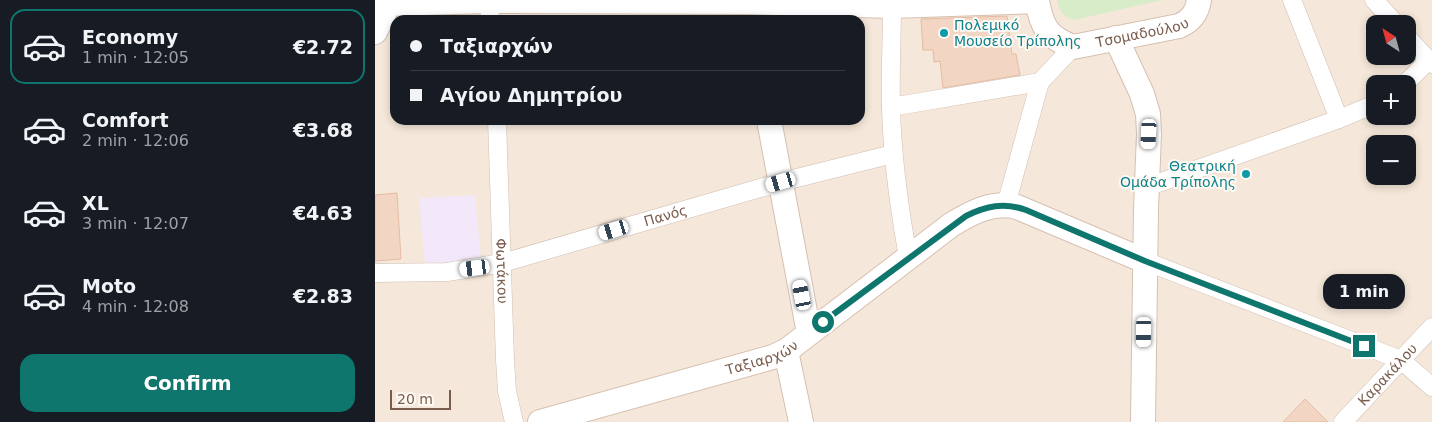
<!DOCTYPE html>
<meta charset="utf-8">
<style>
body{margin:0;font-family:"DejaVu Sans",sans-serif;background:#242831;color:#f1f3f6;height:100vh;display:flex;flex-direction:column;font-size:19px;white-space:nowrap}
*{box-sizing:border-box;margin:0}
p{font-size:16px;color:#9ea1a6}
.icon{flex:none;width:28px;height:28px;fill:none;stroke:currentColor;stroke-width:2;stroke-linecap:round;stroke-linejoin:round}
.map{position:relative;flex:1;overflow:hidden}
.details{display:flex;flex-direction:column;background:#171b24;width:375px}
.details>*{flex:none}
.top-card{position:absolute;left:15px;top:15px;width:475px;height:110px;border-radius:15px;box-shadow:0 2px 8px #0003;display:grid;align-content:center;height:110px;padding:0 20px;background:#171b24}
.needle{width:32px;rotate:324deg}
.tools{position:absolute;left:991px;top:15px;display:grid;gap:10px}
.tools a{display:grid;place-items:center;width:50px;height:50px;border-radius:10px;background:#171b24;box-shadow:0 2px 8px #0003;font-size:25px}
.scale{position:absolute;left:15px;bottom:12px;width:61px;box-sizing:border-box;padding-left:5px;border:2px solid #7a5c4d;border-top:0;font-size:14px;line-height:18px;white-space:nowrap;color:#7a5c4d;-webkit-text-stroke:4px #fffaf3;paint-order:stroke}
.end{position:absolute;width:22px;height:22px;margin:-11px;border:6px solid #0f766e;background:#fff;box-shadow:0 0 0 2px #fff}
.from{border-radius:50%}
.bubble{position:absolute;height:35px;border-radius:15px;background:#171b24;box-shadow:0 2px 8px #0003;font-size:16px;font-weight:800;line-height:35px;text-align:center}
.car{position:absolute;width:15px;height:30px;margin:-15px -8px;border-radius:6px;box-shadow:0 0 4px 1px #0007;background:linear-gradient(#fff 24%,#345 0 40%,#fff 0 76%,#345 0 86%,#fff 0)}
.top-card b{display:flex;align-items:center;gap:18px;height:48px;font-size:19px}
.top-card b+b{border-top:1px solid #363941}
.top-card i{width:12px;height:12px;background:#f1f3f6}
ul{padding:9px 0 0;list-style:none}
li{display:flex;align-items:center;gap:15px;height:75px;margin:0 10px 8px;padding:0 10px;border:2px solid transparent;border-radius:15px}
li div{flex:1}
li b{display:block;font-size:19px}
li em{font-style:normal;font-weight:800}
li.active{border-color:#0f766e}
li>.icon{width:45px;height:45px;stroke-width:1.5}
.primary-button{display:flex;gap:10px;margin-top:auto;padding:10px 20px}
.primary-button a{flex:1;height:58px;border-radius:15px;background:#0f766e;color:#fff;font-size:20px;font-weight:800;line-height:58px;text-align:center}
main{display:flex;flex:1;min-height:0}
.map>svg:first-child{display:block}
</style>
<main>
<section class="details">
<ul>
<li class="active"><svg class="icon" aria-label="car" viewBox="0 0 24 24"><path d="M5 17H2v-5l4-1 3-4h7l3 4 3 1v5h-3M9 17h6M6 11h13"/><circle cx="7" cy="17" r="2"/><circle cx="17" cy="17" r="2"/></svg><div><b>Economy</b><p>1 min · 12:05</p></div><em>€2.72</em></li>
<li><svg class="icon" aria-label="car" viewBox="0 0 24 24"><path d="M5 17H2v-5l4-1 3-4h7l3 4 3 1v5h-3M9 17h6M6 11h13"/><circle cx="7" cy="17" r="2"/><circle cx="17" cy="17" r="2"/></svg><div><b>Comfort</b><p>2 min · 12:06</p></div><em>€3.68</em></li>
<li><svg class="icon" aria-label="car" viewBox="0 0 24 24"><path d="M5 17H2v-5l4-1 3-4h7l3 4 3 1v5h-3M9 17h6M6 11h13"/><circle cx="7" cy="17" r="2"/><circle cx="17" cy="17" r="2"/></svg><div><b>XL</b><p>3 min · 12:07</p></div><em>€4.63</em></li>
<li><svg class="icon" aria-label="car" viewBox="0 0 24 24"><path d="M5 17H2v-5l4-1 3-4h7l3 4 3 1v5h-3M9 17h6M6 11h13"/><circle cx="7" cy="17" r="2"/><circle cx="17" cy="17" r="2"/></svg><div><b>Moto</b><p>4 min · 12:08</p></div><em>€2.83</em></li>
</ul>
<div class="primary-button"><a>Confirm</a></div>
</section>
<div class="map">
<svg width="1057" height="422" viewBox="0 0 1057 422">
<rect width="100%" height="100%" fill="#fdf6ec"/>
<!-- residential -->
<path fill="#f5e8da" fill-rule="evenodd" d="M0 0H1057V422H0ZM20 20H485V120H20ZM1000 24H1032V56H1000ZM1000 84H1032V116H1000ZM1000 144H1032V176H1000Z"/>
<!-- education -->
<path fill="#f3e8fa" d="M100 195 106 260 50 264 44 198Z"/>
<!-- green -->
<path fill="#d8ecc9" d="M682 0H788L699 20C688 17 684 11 682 0Z"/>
<!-- building -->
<path fill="#f3d5c3" stroke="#e6bba3" d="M632 16 637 54H641L645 75 568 88 565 61 559 62 558 50H548L546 19Z
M22 193 26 259 0 261V195Z
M930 399 953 422H908Z"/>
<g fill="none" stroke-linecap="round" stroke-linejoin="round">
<defs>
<g id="street">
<path d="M114 0 115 20"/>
<path d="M917 0 964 119"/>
<path d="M999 0 1021 24"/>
<path d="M517 6C517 39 515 73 516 106 517 157 524 207 533 257"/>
<path d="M1032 37 1057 64"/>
<path d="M1030 84 1054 60"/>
<path d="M516 107 665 82 698 47"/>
<path id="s1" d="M122 120 130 360 132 391 139 422"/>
<path d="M772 187 964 119 1000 104"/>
<path d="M631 205 665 82"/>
<path d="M770 261 1026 360 1057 387"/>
<path id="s2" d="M0 273 72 272 127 263 406 182 518 154"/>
<path id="s3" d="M968 422 1057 327"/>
</g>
<g id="secondary">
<path id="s4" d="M10 4 114 1 373 2 517 6 662 1C667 27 672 37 698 47L804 26C816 21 822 13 824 0"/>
<path d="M0 32 9 14 10 0"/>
<path d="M741 38 767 94 773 114 774 134 771 209 768 422"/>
<path d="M394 120 434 333"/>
<path d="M411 351 426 422"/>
<path id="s5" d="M165 422 398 357 411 351 576 225C597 212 618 201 642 207L770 261"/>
</g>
</defs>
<!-- street casing -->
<use href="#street" stroke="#d1beb0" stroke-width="19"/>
<!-- secondary casing -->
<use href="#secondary" stroke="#d6c0b0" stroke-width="26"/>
<!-- street -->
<use href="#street" stroke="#fff" stroke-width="18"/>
<!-- secondary -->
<use href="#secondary" stroke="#fff" stroke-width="24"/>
</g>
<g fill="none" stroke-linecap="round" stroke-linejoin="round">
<!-- route -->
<path stroke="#0f766e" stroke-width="6" d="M448 322 591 216C611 206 629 202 651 210L770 261 989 346"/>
</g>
<!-- markers -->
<g fill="#0f9aa8" stroke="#fffaf3" stroke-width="2">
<circle cx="569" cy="33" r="5"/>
<circle cx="871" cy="174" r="5"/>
</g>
<g text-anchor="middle" stroke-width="4" stroke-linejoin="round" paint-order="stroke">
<!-- culture labels -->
<g font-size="14" fill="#0d838f" stroke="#fffaf3" text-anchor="start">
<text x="579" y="30">Πολεμικό<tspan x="579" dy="16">Μουσείο Τρίπολης</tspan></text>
<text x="861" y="171" text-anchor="end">Θεατρική<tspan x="861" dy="16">Ομάδα Τρίπολης</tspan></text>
</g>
<!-- street labels -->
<g font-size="14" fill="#7a5c4d" stroke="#fffaf3">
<text dy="5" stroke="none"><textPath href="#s4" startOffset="785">Τσομαδούλου</textPath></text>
<text dy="5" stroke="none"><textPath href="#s2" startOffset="298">Πανός</textPath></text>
<text dy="5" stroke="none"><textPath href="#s1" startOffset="151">Φωτάκου</textPath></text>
<text dy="5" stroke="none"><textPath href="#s5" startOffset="231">Ταξιαρχών</textPath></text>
<text dy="5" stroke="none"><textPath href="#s3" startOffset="65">Καρακάλου</textPath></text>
</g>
</g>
</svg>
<div class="tools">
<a><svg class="needle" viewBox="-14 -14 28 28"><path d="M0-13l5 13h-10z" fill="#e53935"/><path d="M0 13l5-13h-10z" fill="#9ea1a6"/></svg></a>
<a>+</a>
<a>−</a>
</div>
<div class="scale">20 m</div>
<i class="end from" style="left:448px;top:322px"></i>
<i class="end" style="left:989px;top:346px"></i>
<div class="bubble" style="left:948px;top:274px;width:82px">1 min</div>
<i class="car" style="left:774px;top:134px;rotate:183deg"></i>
<i class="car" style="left:406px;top:182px;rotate:254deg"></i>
<i class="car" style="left:239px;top:230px;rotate:253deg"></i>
<i class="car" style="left:100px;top:268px;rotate:263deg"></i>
<i class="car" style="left:427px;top:295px;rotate:349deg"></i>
<i class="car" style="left:769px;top:332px;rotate:181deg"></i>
<div class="top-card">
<b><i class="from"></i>Ταξιαρχών</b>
<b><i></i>Αγίου Δημητρίου</b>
</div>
</div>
</main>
